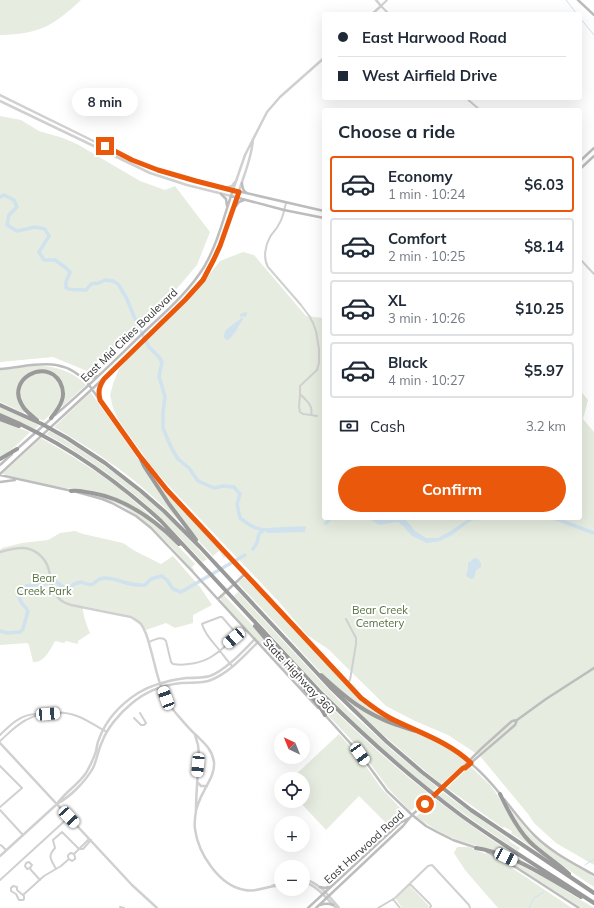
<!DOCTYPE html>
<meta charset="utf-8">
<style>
body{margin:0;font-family:Mulish,sans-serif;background:#f6f6f7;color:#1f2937;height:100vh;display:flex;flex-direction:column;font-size:15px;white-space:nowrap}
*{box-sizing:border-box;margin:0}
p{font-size:13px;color:#747a83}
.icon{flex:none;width:22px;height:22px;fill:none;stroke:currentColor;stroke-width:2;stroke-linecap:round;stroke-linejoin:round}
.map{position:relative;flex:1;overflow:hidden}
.details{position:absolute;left:322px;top:108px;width:260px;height:412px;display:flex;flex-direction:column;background:#fff;border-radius:4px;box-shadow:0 4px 16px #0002}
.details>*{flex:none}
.hud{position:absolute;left:322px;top:12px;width:260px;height:88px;border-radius:4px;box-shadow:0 4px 16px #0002;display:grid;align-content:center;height:88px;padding:0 16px;background:#fff}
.needle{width:26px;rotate:317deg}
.fabs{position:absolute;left:274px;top:728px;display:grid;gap:8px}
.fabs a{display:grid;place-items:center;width:36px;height:36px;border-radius:50%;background:#fff;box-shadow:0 4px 16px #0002;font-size:20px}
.end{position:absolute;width:18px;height:18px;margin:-9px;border:5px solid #ea580c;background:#fff;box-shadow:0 0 0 2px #fff}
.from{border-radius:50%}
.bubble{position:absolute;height:28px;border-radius:14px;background:#fff;box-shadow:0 4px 16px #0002;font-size:13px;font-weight:700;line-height:28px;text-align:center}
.car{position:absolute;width:12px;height:24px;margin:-12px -6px;border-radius:5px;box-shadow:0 0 3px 1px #0007;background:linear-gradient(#fff 24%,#345 0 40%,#fff 0 76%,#345 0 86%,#fff 0)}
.hud b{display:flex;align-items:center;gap:14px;height:38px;font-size:15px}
.hud b+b{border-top:1px solid #e0e1e3}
.hud i{width:10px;height:10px;background:#1f2937}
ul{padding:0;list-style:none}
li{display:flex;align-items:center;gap:12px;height:56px;margin:0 8px 6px;padding:0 8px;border:2px solid #e0e1e3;border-radius:4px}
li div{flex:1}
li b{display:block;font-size:15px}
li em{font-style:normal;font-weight:700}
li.on{border-color:#ea580c}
li>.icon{width:36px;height:36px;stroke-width:1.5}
h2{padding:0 16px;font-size:18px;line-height:48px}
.pay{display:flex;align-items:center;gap:10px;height:44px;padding:0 16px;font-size:15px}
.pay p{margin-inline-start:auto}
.primary-button{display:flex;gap:8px;margin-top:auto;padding:8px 16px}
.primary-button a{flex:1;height:46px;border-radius:24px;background:#ea580c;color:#fff;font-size:16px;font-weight:700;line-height:46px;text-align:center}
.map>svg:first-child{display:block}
</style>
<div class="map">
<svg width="594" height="908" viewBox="0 0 594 908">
<rect width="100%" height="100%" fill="#fff"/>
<!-- green -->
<path fill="#e6ecdf" d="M0 0H81C53 26 40 34 0 35Z
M0 116 21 120 39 131 63 138 77 144 140 181 165 190 175 186 210 232 197 265 162 306 128 337 87 371 53 357 0 362Z
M243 252 254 255 306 316 324 318V518H580V390L588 400 583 419 594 432V865L556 843 534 823 528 814 480 756 448 735 415 721 386 706 328 649 307 635 280 603 167 484 152 467 119 421 113 408 110 395 114 381 119 369 127 360 188 301 220 261Z
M33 366C53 365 72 370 86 385L62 407 61 406 64 390 49 372 27 375 17 396 21 406 25 411 24 413 0 402V370Z
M45 373C52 376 58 379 60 387 64 403 54 412 43 421 36 417 27 411 22 404 15 393 23 380 32 375 36 373 41 373 45 373Z
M90 393H91L149 474 181 522H180C158 501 135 479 109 462 91 449 73 438 54 427Z
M0 407 39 425 35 429 0 413Z
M0 421 30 432 16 446 0 457Z
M50 431C89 454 127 480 161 511 177 526 192 543 207 559L203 562C183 541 164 520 142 501 112 475 80 453 46 434Z
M41 438C69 454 95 470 120 489 133 500 145 511 158 522L157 523 128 504 72 489 53 486 2 474Z
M157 481 226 556 224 558 219 551 213 556 198 540 172 507 156 482Z
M96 496C138 505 167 533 195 564L192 567 194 570 193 571C174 550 155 527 130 511 120 504 108 500 96 496Z
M75 531 83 534 123 543 135 551 161 564 173 556 200 587 212 605 193 615V623L175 628 166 623 146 630 142 624 132 616 83 606C82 613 87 626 90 633L78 641V644L66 641 64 643 55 641C50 650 44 663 33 662L29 645 27 643 0 645V550L2 548 22 543 48 540 60 533Z
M243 578H245L356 695 371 708 395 722 370 713 350 699 324 676 238 583Z
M238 592 327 688 348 710 393 751 437 787 433 791C403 767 374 742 347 715 307 677 272 635 234 596Z
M224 595 253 626 297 681 296 682 221 601V598Z
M284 657C297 671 310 686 324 700 357 733 392 765 429 794L412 810 410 811 388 788 358 747 323 710 282 658Z
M346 698 365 712 430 738 446 747 464 759 466 761 465 763 441 784C408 757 376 729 345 699Z
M339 734 357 754 382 789 404 812V815L402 818 391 828 359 796 326 830 299 801H303V779H291Z
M470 766 490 785 498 796 520 832 534 849 511 833 512 831 504 827 503 828 447 788Z
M443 792 452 799 510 840 509 841 520 848 518 851 481 826 439 796Z
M435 799 483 834 531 866 530 867 497 852 461 841 450 837 438 831 416 817 426 806 427 807Z
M510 809 530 834 544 846 594 877V887L570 871 541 849 529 839 522 830 509 810Z
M457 847H468L497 858 572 908H498L465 870 454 853Z
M506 858 545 878 594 908H582L505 859Z
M409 885 428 905 429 906 428 908H402L396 899V898Z"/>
<!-- water -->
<path fill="#cfe2ee" d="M247 312 246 317 242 316 241 317V318H243V319C238 327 235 334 228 340L225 339 224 337 225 331C230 327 235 322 241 319L240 314Z
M368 518H381L384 519 400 518 406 520 415 531 426 538H438L449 532 470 518H477L469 522 452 535 440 541 427 543 412 536 404 527 398 522 379 525Z
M306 526 305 532 267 533 266 528Z
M475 558 478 559 481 563V567L476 570 474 578 471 579 466 576 468 569V563Z"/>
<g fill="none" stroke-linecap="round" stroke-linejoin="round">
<!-- stream -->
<path stroke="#cfe2ee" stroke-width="1" d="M566 0 577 14
M580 18 594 35
M585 865 594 859
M529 908 534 898 544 892"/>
<!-- river -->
<path stroke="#cfe2ee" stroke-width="3.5" d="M0 197 4 195 14 200 17 207 9 215 7 225 17 231 35 227 45 229 49 236 39 252 44 260H55L66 268 70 272 66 282V288C72 291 79 289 86 290L91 284 99 283 105 280 113 281 118 284 126 297 138 326 149 347 159 357 162 362 159 376 165 397 163 412V428L171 447 178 459 189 468 198 481 214 488 223 486 234 487 240 494 237 504 240 518C249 525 258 531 270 530
M554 518 594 533
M326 523 331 518
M253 549 257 543 259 534 264 530
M0 631 7 633 20 632 23 629 28 611C24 604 20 605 19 595L26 586 56 582 66 589H69L74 584 81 582C98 589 92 579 104 578 108 578 113 579 117 580 126 583 135 586 145 585L151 579 162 576 167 580 173 589 181 592 245 555"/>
<!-- minor -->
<path stroke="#d0d0d0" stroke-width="2" d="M387 0 381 6 389 14
M466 98 480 110
M286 203C284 210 283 218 279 224 277 229 273 232 270 237 265 246 263 258 268 267L301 305 310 317 313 323 316 331 319 349V363L317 370 300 386V394
M580 259 594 274
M300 394C306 400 314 406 311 415L303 414 300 412 299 407Z
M311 415 317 416
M346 619 356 638V644L350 680 347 684
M149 642C154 640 162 635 166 641L171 662 173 664C185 666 201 663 211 657 219 652 227 645 234 638L235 636V632L222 617H220L204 623 202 624C205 635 213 642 220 651 224 656 228 662 232 666
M134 718 141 725H144L146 723 140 713
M0 735C10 725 22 713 38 714
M0 741C8 734 16 725 26 720 40 712 62 710 77 716 88 720 97 727 107 732
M0 766 22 788 0 807
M0 810 23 835
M0 845 2 846 6 850
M80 849H83L91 840
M69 859 72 861 75 859V857L74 854
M30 868 27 869 25 866 26 863 29 862 32 865 30 868 31 870 40 880
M56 869C51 859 47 857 55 848L53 840 62 832 79 849
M0 880 69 817
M410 884 430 904 431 906 430 908
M13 886 17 887V890L24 896V899L23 900H19L16 894 11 891V888Z
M23 895 44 876 61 866 69 859C67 856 68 854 71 853L74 854 89 839
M393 899 400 908
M120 907 124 908
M378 908 395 898 428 866 432 865 469 905 470 908"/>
<!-- tertiary -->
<path stroke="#d0d0d0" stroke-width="2.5" d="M372 14 381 6 376 0
M0 95 132 160 158 170 233 190 245 155 267 112 280 97 324 58
M0 101 150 173 187 185 231 196
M226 188 232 186 235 182
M239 191C244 175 252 157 253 139
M0 552C7 550 15 548 22 548 34 548 44 556 48 567 53 583 50 599 71 605L131 617C134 619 138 621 141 624 146 631 148 639 150 647 156 667 160 696 175 712 181 719 189 729 196 735 204 743 212 749 214 762 215 774 208 782 203 793 200 798 198 804 196 810
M195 735 198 745 199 755C198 774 196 792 196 811 195 817 194 823 195 829 198 853 219 886 245 890 253 892 261 889 269 887 273 886 277 886 281 885
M0 743 132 885 157 908
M197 782 201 786H207
M57 804C65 792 78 785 86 773 90 766 94 758 96 751 97 747 97 743 99 739 106 720 121 704 138 693 153 684 169 680 186 678 194 678 203 678 210 676 226 670 243 651 255 639
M0 856 57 804C71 796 85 782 93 768 97 760 98 750 102 742 107 728 120 713 131 704 145 692 162 685 181 683 191 682 201 684 211 680 229 673 244 656 258 642
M303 879C319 882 329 896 339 908
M303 882C317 885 326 898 336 908
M272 886 281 883"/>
<!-- secondary -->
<path stroke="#bdbdbd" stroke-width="2.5" d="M578 0 594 15
M580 161 594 148
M580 169 594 156
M242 183C242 187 243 191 247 193
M221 194 226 199 227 206
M231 196 284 210 324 218
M236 206 239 202 244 200
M0 369C35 366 63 354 89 385L139 456
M81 376C87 378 91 379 97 376
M100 398 98 391 101 384
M55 415C86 389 114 361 142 334 164 313 188 293 204 267 218 243 224 216 233 190L324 211
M17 449 52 418
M144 462 167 490 353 690C373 709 390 718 414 729
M0 465 12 454
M0 474C46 431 93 389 138 346 159 326 187 302 203 278 221 252 229 221 239 191
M0 475 72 491
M0 482 15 480
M77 492 102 499 112 503 136 516 151 528 192 571 318 708
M218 599 245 574
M324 714 360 754 387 791 411 814 426 826 437 832 453 840 477 848
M421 732C455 748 477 765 501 795
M463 769 465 768 515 725 517 720
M504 799C514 811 523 824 534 835 551 852 573 863 594 875
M487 852 517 868 579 908
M320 887 325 888 331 886
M320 905C325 903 328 903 333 905
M308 908 400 823 409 818
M316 908 403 826 412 815 463 769 464 766 482 748 512 721 517 720 546 699 594 668"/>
<!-- motorway -->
<path stroke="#9a9a9a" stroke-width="4" d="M0 405 42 424 67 438 105 463 141 491 164 511 200 547 330 687 387 742 422 772 471 810 594 893
M0 415C60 440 113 477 161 521L322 694C366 738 412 779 462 816 505 847 550 874 594 903
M0 419 19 426
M37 420C32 416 25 411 22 405 6 380 45 357 60 382 63 388 64 394 62 400 60 407 55 413 51 418
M139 455 144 466 169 504 191 533 196 540
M0 459 17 449
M71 491C78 490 85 492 92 493 127 499 155 520 179 544
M255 626C271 644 285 664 300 683 308 694 319 703 325 715
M321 675C346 698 365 714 397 725 405 728 413 731 421 732
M500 794C508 811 517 829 530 842 542 854 557 862 569 874
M476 848C513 854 549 878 581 897"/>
</g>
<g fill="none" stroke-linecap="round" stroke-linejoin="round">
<!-- route -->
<path stroke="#ea580c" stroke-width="5" d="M105 146 132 160 158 170 196 181 239 192 220 246 214 259 203 280 185 300 104 379C99 387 98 391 100 400L139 455 167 490 361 698C370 705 379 712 390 718 417 732 448 741 471 763L465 768H463L425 804"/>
</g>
<g text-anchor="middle" stroke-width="4" stroke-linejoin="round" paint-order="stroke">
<!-- street labels -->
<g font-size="11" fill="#333" stroke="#fff">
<text transform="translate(129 335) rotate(-44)" y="4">East Mid Cities Boulevard</text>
<text transform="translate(299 676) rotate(47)" y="4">State Highway 360</text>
<text transform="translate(364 847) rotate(-42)" y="4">East Harwood Road</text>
</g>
<!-- park labels -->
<g font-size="11" fill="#56703f" stroke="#fff">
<text x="44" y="582">Bear<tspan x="44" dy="13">Creek Park</tspan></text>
<text x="380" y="614">Bear Creek<tspan x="380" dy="13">Cemetery</tspan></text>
</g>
</g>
</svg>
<div class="fabs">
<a><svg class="needle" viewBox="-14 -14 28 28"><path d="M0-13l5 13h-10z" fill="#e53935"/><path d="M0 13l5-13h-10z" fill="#747a83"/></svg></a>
<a><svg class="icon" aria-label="locate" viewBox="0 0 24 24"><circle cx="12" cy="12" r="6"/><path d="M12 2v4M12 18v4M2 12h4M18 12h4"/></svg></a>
<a>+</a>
<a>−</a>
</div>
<i class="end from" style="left:425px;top:804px"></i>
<i class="end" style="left:105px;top:146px"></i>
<div class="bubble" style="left:72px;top:88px;width:66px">8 min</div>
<i class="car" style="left:234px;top:638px;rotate:229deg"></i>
<i class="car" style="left:166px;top:698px;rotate:340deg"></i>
<i class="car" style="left:48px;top:714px;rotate:86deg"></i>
<i class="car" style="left:360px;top:754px;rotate:145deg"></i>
<i class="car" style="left:198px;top:765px;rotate:185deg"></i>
<i class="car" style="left:69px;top:817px;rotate:137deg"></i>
<i class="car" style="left:506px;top:857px;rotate:116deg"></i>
<div class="hud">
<b><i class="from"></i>East Harwood Road</b>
<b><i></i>West Airfield Drive</b>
</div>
<section class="details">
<h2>Choose a ride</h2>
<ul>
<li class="on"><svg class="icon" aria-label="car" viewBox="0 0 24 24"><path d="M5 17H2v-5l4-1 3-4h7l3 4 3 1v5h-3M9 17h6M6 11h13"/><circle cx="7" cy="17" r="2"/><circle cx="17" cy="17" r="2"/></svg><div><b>Economy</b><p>1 min · 10:24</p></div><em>$6.03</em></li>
<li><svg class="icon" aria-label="car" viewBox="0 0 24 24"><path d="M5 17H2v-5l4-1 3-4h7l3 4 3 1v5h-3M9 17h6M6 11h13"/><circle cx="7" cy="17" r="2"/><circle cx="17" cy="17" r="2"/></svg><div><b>Comfort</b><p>2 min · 10:25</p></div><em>$8.14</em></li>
<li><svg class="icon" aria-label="car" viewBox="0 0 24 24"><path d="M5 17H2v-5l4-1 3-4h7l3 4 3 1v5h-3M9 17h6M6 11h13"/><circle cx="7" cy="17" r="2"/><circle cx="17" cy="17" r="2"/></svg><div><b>XL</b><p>3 min · 10:26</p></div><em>$10.25</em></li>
<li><svg class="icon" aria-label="car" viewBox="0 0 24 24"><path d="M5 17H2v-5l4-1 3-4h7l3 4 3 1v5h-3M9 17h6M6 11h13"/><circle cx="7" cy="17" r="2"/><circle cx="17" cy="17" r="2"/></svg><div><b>Black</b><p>4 min · 10:27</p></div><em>$5.97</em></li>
</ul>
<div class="pay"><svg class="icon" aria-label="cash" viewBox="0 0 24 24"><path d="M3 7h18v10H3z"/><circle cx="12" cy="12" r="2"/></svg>Cash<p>3.2 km</p></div>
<div class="primary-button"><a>Confirm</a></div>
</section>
</div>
